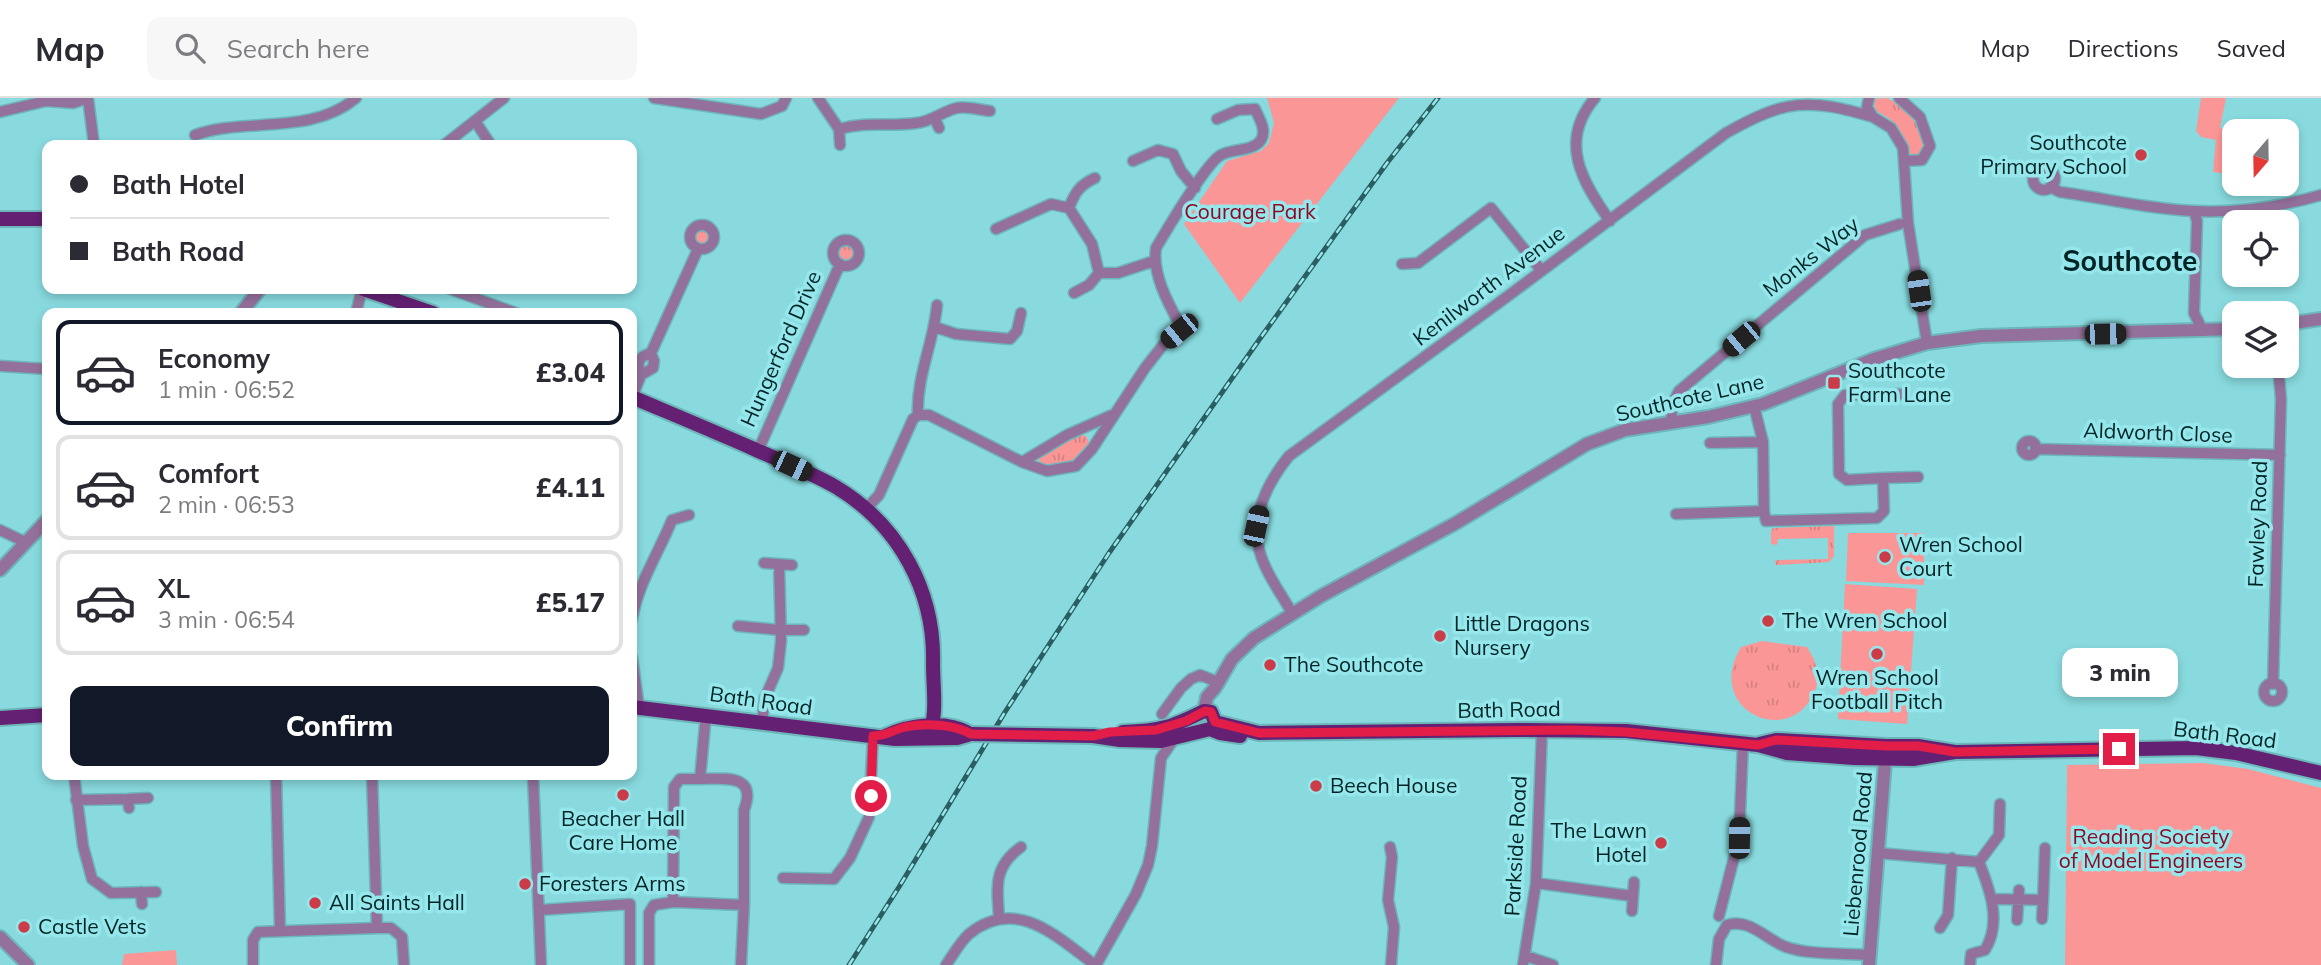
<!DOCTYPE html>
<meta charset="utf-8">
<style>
body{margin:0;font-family:Mulish,sans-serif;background:#f7f7f7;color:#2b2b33;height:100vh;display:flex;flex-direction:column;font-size:26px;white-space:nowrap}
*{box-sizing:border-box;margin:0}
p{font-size:23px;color:#7c7c81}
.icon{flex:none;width:38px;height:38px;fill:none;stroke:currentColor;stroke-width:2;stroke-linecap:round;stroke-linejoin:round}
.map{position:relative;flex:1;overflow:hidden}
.sheet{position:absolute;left:42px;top:210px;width:595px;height:472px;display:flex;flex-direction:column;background:#fff;border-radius:14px;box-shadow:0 4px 10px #0003}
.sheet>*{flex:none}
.banner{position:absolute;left:42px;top:42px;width:595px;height:154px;border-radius:14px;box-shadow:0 4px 10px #0003;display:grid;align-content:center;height:154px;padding:0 28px;background:#fff}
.needle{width:46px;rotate:200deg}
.fabs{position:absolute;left:2222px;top:21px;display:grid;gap:14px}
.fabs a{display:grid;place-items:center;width:77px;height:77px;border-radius:14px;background:#fff;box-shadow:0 4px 10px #0003;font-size:35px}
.end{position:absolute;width:32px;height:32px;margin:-16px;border:9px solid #e11d48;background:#fff;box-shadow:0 0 0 4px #fff}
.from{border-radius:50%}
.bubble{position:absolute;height:49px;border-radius:14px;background:#fff;box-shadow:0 4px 10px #0003;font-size:23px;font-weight:800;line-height:49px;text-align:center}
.car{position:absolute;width:21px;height:42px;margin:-21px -10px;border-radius:9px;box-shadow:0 0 5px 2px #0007;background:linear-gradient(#222 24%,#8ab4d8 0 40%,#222 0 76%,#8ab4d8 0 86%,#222 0)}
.banner b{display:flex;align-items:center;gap:24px;height:66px;font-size:26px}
.banner b+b{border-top:2px solid #e1e1e2}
.banner i{width:18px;height:18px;background:#2b2b33}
ul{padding:12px 0 0;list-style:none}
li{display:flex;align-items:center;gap:21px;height:105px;margin:0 14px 10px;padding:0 14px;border:4px solid #e1e1e2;border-radius:14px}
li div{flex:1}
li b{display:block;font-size:26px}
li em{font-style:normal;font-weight:800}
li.current{border-color:#111827}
li>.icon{width:63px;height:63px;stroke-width:1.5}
.action{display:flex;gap:14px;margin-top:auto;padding:14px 28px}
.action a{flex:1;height:80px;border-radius:14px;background:#111827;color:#fff;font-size:28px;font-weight:800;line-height:80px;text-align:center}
header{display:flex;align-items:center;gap:42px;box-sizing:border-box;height:98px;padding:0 35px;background:#fff;border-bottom:2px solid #e1e1e2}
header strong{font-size:33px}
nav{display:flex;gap:38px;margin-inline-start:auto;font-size:24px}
.search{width:490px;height:63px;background:#f7f7f7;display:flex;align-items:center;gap:18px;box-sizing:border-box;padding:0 24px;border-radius:14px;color:#7c7c81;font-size:26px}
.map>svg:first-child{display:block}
</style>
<header>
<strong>Map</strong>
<div class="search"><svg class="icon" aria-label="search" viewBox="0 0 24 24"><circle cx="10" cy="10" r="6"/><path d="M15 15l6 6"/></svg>Search here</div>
<nav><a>Map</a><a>Directions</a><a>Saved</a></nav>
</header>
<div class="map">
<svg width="2321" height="867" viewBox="0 0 2321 867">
<defs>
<pattern id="grass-tufts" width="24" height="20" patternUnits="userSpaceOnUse" patternTransform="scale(1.75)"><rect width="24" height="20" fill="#fb9696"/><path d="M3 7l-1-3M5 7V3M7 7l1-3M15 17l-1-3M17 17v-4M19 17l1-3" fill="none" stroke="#d58181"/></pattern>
</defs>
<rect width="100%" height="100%" fill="#88dade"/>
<!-- grass -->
<path fill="url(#grass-tufts)" d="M1887 0C1914 14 1916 24 1925 51L1920 59H1912L1901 35 1890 21 1875 12 1874 1Z
M694 139a8 8 0 1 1 16 0a8 8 0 1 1-16 0Z
M839 154a8 8 0 1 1 16 0a8 8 0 1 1-16 0Z
M1079 336 1086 338 1089 344 1078 362 1053 371 1039 365V357Z
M1834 428V458L1829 464 1776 467 1775 463 1778 462 1828 461V440L1778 441 1777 447 1771 446V433L1773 430Z
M1762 543 1807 549C1816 563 1822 578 1814 595 1789 651 1703 612 1741 549Z"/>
<!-- park -->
<path fill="#fb9696" d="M1267 0H1399L1240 205 1184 126 1227 63 1261 53 1269 45 1274 25Z
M2201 0H2226L2220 30 2237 33H2235V77L2213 74 2216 42 2201 39 2196 33Z
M1848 435H1924V487L1846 483Z
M1845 486 1917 491 1907 626 1838 621Z
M2203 665 2248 671 2321 690V867H2065L2067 667Z
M176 852 177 867H122L124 856Z"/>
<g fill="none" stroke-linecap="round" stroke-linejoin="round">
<defs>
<path id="minor" d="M88 0 94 47
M654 0 761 16 782 8 786 0
M818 0 839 31C868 23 888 29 916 25 931 24 943 13 957 10 966 8 980 12 990 13
M1595 0C1558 43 1582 84 1610 123
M1869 0 1867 9 1873 19 1891 30 1903 50 1908 125 1927 245
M1899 0 1920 19 1930 48 1922 62 1905 63
M0 14 46 3 73 5 88 0
M935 21 939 30
M475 23 491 47
M839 31 840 47
M195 37C245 19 311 38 356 0
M444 47 504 0
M1133 63 1158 52 1173 56 1181 73 1195 90
M2033 81a11 11 0 1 1 22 0a11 11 0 1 1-22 0Z
M2050 89 2060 94C2104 100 2148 111 2193 113 2236 115 2280 109 2321 97
M1069 110C1075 94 1080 87 1095 80
M2194 113 2197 123 2194 215 2203 233
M690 139a12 12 0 1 1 24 0a12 12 0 1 1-24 0Z
M996 131 1051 106 1069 110 1092 146 1099 175H1118L1154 163
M833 155a13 13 0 1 1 26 0a13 13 0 1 1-26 0Z
M1402 166 1418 165 1491 110 1541 172
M450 191 516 215
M1074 195 1089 187 1099 175
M356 215 362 191
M935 229 956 236 1010 241 1017 233 1021 215
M0 268 47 271
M641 277C636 265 638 259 651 255
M632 299 641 277 653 270 654 263 651 255 698 151
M1754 308 1763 344 1764 413 1766 423 1877 420 1884 413 1883 380 1847 382 1839 376 1838 306 1845 297 1903 296
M918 317H929L1022 364 1047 373 1076 368 1092 351 1145 270 1163 247 1179 233 1180 227C1168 205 1152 176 1156 150 1166 133 1207 64 1221 57 1233 50 1253 54 1261 42 1267 32 1259 20 1255 11L1238 12 1217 21
M1671 323 1673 305 1679 293 1865 137 1900 126
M2022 350a7 7 0 1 1 14 0a7 7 0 1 1-14 0Z
M1710 345 1763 344
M2035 351 2280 357
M758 353 840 166
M1022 364 1067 337 1112 317
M1883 380 1918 379
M866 411 879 397 913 321 918 317C916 279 934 244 937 207
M1676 416 1764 413
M0 432 25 444
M764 465 792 467
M1292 515C1283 499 1272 484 1265 468 1246 428 1264 389 1289 358L1508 198 1726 35C1786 1 1808 0 1873 19
M632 521C638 486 659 454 672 422L689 417
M738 528 779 532H804
M632 560 639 610
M2264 594a9 9 0 1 1 18 0a9 9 0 1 1-18 0Z
M2273 586 2281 301 2278 268
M1162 616 1181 590 1191 581 1200 577 1218 584
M762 624 765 600 778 570 781 543 779 466
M74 677 83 748 92 781 111 795 156 794
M276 677 280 833
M372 677 377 830
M533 677 541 867
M700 681H680L674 689 673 804 744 807V712C758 675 724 681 700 681L706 616
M128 701 148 700
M76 702 128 701 129 710
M1390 749 1392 759 1388 802 1394 829 1391 867
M1878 755 1979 764C1990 792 2002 824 1985 852L1971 856 1970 867
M1979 764 1999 737 2000 706
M783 780 834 781 850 760 869 719 873 638
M1536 785 1632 798
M141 794 142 806
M1993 801 2043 802 2045 750
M540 812 630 806V867
M1632 813 1634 784
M1719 818 1739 740 1743 645
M999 819C997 789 993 769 1021 749
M2042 821 2043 802
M2017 822 2019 792
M1940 830 1948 817 1952 760
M1526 858 1553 867
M253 867V842L258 834 377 830H391L402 839 404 867
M649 867V815L654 807 673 804
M741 867 744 807
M946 867C953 857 960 844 969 836 1016 798 1056 838 1095 867
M1096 867 1136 796 1148 767 1152 748 1161 660 1174 641
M1523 867 1536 785 1542 632
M1716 867 1719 841 1727 827C1750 820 1765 841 1786 849 1809 857 1844 855 1869 857"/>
<path id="tertiary" d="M241 215 260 191
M2287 226 2321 221
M0 472 47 422
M1204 613 1207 599 1215 590 1232 561 1254 540 1321 498 1456 425 1587 346 1625 332 1708 319 1763 306 1874 261 1927 245 1981 238 2235 231
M0 839 28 867
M1869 867 1886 651"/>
<path id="primary" d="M0 121H47
M363 191 433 215
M632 299C672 316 713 333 754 351 781 363 810 374 836 389 899 427 935 493 933 566 933 591 938 617 928 640
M632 609 895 641 957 640 971 636
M0 620 47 617
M1215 624 1259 635 1516 632 1626 633 1758 647 1787 655 1854 660 1913 661 1955 654
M1123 634C1161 633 1172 629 1204 613L1211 614 1215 624
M1032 637 1093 638 1120 642 1161 643 1210 631 1220 635 1240 638
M885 638C911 626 946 622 971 636
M1759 646 1776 642 1886 648H1918L1955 654 2196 650 2236 655 2321 675"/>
</defs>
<!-- minor casing -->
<use href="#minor" stroke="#6db6b9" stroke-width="13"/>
<!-- tertiary casing -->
<use href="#tertiary" stroke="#6db6b9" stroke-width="16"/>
<!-- primary casing -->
<use href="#primary" stroke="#6db6b9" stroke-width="18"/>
<!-- minor -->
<use href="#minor" stroke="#94719c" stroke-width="10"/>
<!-- tertiary -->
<use href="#tertiary" stroke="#94719c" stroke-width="12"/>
<!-- primary -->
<use href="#primary" stroke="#642072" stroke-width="14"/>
<defs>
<path id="rail" d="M849 867 899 789 1005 614 1109 455 1259 242 1387 65 1438 0"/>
</defs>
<!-- rail casing -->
<use href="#rail" stroke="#2b5e61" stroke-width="5"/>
<!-- rail -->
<use href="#rail" stroke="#95e7eb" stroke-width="2.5" stroke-dasharray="8" stroke-linecap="butt"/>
<defs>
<path id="primary-bridge" d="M971 636 1032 637"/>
</defs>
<!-- primary-bridge casing -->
<use href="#primary-bridge" stroke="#6db6b9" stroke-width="18" stroke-linecap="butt"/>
<!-- primary-bridge -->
<use href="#primary-bridge" stroke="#642072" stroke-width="14"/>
</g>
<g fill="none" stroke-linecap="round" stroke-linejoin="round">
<!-- route -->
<path stroke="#e11d48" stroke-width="9" d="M871 698 873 638C886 638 893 632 905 629 926 625 953 626 971 636L1093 638 1110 634 1156 632 1186 623 1205 613 1211 614 1215 624 1259 635 1572 632 1626 634 1758 647 1776 642 1886 648H1918L1955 654 2119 651"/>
</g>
<!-- markers -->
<g fill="#cb3b48" stroke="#95e7eb" stroke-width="2.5">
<circle cx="2141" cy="57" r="7"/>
<rect x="1827" y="278" width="14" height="14" rx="3.5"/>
<circle cx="1885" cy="459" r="7"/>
<circle cx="1768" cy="523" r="7"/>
<circle cx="1440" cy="538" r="7"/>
<circle cx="1877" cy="556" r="7"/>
<circle cx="1270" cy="567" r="7"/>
<circle cx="1316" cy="688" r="7"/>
<circle cx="623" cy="697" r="7"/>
<circle cx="1661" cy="745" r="7"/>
<circle cx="525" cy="786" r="7"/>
<circle cx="315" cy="805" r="7"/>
<circle cx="24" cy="829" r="7"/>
</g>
<g text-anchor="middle" stroke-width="7" stroke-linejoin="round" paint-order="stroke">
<!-- poi labels -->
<g font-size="21" fill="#002426" stroke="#95e7eb" text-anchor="start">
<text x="2127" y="52" text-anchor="end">Southcote<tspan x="2127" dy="24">Primary School</tspan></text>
<text x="1848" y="280">Southcote<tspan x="1848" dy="24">Farm Lane</tspan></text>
<text x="1899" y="454">Wren School<tspan x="1899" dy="24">Court</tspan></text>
<text x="1782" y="530">The Wren School</text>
<text x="1454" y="533">Little Dragons<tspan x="1454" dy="24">Nursery</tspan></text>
<text x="1284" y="574">The Southcote</text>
<text x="1877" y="587" text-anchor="middle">Wren School<tspan x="1877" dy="24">Football Pitch</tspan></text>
<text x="1330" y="695">Beech House</text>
<text x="623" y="728" text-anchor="middle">Beacher Hall<tspan x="623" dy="24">Care Home</tspan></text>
<text x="1647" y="740" text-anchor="end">The Lawn<tspan x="1647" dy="24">Hotel</tspan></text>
<text x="539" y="793">Foresters Arms</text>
<text x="329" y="812">All Saints Hall</text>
<text x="38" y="836">Castle Vets</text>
</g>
<!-- park labels -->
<g font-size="21" fill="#8d0923" stroke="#95e7eb">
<text x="1250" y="121">Courage Park</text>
<text x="2151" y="746">Reading Society<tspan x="2151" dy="24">of Model Engineers</tspan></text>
</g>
<!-- street labels -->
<g font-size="21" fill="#002426" stroke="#95e7eb">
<text transform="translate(1811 159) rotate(-38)" y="7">Monks Way</text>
<text transform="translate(1489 188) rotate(-37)" y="7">Kenilworth Avenue</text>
<text transform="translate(781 251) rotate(-66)" y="7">Hungerford Drive</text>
<text transform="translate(1690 300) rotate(-13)" y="7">Southcote Lane</text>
<text transform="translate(2158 335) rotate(2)" y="7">Aldworth Close</text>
<text transform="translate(2258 426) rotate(-88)" y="7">Fawley Road</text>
<text transform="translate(761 603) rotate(8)" y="7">Bath Road</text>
<text transform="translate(1509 612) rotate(-1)" y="7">Bath Road</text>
<text transform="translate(2225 637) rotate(7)" y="7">Bath Road</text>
<text transform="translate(1516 748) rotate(-87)" y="7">Parkside Road</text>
<text transform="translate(1858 756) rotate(-85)" y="7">Liebenrood Road</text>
</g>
<!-- district labels -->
<g font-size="28" font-weight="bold" fill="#002426" stroke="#95e7eb">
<text x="2130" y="173">Southcote</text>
</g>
</g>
</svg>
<div class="fabs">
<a><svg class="needle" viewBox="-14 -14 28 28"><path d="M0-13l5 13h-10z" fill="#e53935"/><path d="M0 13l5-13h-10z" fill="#7c7c81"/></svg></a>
<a><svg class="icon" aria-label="locate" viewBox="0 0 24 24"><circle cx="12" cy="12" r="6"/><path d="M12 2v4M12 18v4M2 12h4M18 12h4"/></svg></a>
<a><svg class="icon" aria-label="layers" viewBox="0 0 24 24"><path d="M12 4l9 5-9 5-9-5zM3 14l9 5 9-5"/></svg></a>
</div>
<i class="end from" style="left:871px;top:698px"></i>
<i class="end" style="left:2119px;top:651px"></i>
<div class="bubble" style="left:2062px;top:550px;width:116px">3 min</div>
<i class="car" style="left:1919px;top:193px;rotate:352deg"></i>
<i class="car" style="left:1179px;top:233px;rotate:231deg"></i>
<i class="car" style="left:2105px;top:236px;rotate:89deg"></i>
<i class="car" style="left:1741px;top:241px;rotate:230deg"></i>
<i class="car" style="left:792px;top:368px;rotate:115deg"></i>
<i class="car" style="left:1256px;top:428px;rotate:12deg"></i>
<i class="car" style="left:1739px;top:740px;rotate:1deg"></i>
<div class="banner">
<b><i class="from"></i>Bath Hotel</b>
<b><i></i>Bath Road</b>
</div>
<section class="sheet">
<ul>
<li class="current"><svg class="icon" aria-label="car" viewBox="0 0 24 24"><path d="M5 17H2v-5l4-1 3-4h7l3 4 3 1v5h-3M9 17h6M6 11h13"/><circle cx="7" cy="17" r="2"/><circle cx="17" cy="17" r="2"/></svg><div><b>Economy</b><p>1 min · 06:52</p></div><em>£3.04</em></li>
<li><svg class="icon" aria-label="car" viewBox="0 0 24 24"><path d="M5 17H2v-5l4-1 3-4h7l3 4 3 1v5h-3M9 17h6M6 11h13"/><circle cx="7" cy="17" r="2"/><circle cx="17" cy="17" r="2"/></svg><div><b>Comfort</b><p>2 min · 06:53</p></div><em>£4.11</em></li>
<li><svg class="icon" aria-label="car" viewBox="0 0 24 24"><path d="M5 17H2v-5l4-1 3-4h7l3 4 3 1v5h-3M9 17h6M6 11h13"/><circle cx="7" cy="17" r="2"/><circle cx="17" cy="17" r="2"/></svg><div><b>XL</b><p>3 min · 06:54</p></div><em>£5.17</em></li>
</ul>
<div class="action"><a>Confirm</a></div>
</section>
</div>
